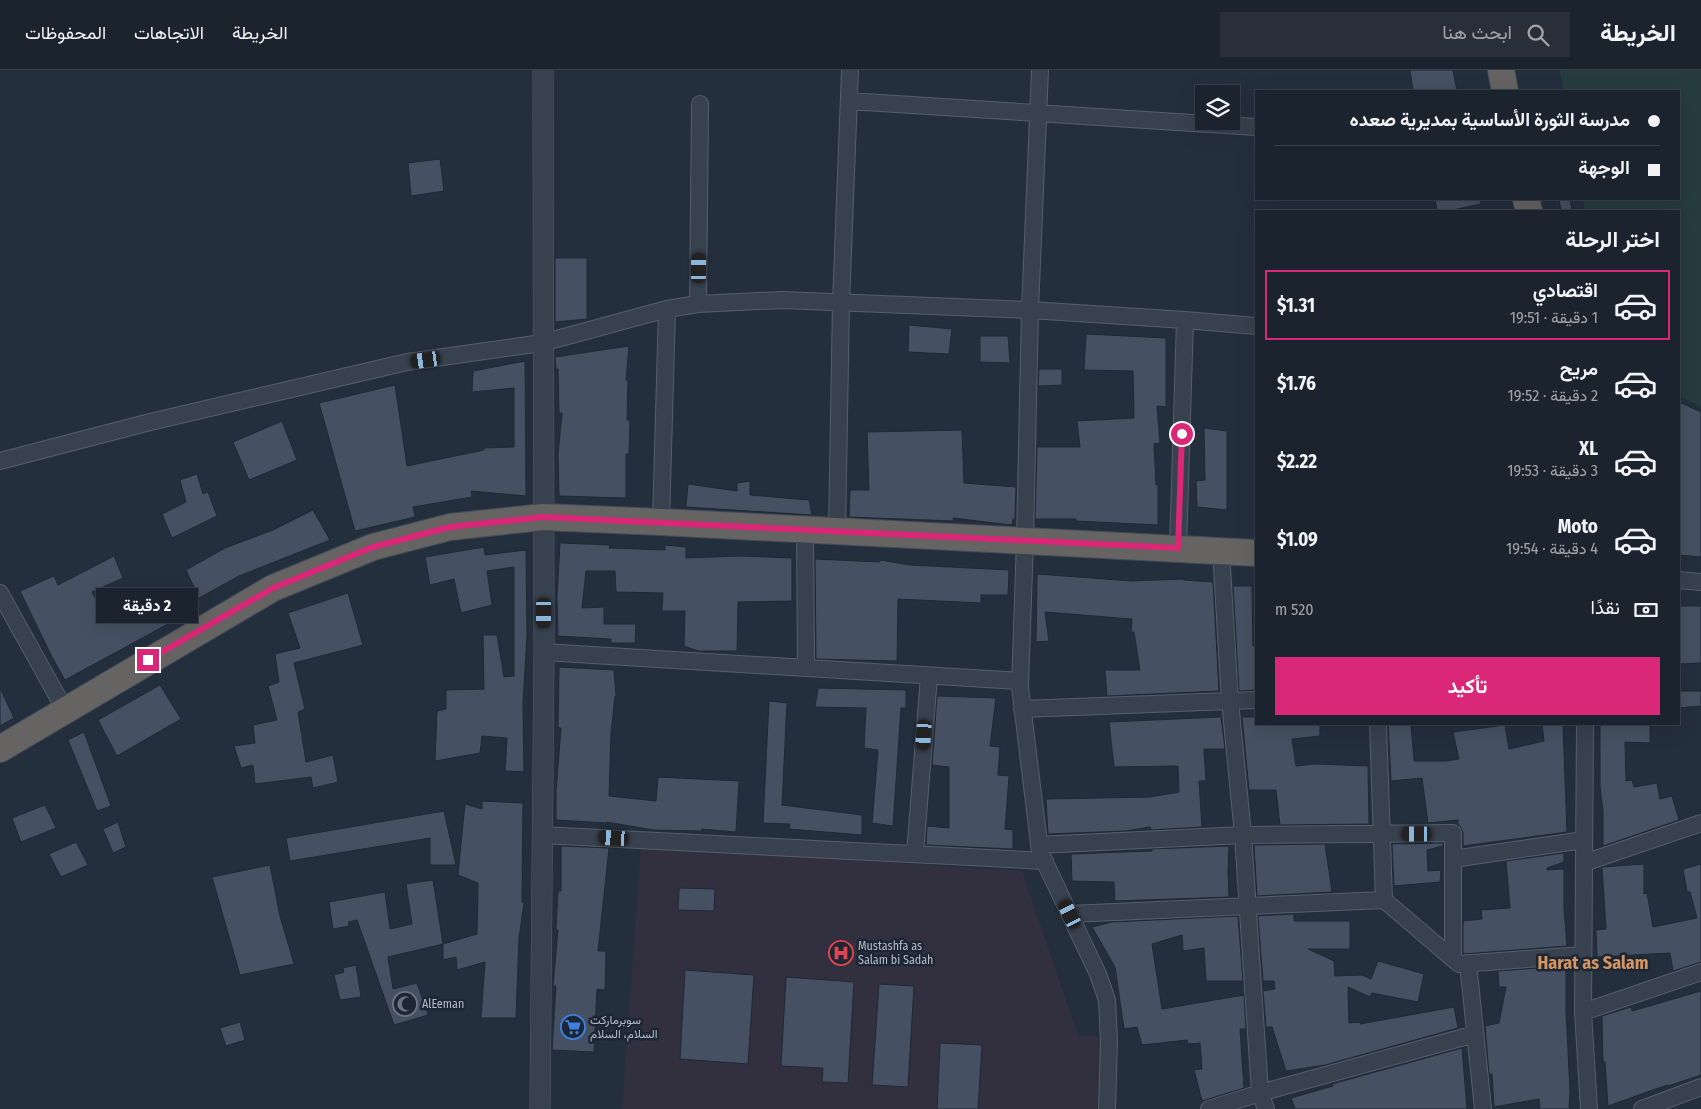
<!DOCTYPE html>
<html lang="ar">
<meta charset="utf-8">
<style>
body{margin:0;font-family:"Fira Sans Condensed",Vazirmatn,sans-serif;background:#282f3a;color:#f1f3f6;direction:rtl;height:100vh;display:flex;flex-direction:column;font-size:19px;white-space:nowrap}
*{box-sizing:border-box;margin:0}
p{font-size:16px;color:#a0a4aa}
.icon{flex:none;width:28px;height:28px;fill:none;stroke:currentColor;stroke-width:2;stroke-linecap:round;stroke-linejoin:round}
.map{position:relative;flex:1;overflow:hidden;direction:ltr}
.side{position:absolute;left:1255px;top:140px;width:425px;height:515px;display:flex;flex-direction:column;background:#1b232e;border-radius:0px;box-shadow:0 5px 20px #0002,0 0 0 1px #39404a;direction:rtl}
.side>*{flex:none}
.guide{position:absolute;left:1255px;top:20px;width:425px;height:110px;border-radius:0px;box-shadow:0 5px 20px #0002,0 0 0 1px #39404a;direction:rtl;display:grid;align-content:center;height:110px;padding:0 20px;background:#1b232e}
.buttons{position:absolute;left:1195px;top:15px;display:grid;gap:10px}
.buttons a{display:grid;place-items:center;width:45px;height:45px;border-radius:0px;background:#1b232e;box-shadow:0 5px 20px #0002,0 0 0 1px #39404a;font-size:25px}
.end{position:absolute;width:22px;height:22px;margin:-11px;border:6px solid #db2777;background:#fff;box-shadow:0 0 0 2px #fff}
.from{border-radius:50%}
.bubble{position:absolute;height:35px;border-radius:0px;background:#1b232e;box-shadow:0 5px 20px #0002,0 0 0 1px #39404a;font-size:16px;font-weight:700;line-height:35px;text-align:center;direction:rtl}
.car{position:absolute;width:15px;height:30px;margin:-15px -8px;border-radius:6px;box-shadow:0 0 4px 1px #0007;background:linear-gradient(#222 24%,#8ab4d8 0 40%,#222 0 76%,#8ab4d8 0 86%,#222 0)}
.guide b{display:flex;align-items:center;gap:18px;height:48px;font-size:19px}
.guide b+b{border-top:1px solid #39404a}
.guide i{width:12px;height:12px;background:#f1f3f6}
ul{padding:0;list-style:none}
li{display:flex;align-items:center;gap:15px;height:70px;margin:0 10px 8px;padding:0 10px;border:2px solid transparent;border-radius:0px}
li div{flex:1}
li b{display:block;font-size:19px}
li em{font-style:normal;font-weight:700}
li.current{border-color:#db2777}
li>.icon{width:45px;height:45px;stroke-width:1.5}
h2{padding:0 20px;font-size:22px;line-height:60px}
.pay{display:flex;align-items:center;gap:12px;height:55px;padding:0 20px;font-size:19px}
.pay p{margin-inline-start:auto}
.button{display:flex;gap:10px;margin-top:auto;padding:10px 20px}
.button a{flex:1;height:58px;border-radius:0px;background:#db2777;color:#fff;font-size:20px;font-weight:700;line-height:58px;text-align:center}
header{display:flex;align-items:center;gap:30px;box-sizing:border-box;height:70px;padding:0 25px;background:#1b232e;border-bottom:1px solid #39404a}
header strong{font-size:24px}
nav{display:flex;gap:28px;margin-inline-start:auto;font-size:18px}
.search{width:350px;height:45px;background:#282f3a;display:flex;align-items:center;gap:12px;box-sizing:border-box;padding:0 18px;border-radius:0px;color:#a0a4aa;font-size:19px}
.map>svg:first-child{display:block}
</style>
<header>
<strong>الخريطة</strong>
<div class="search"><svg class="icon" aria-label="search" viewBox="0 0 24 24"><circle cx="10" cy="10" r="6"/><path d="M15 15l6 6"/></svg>ابحث هنا</div>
<nav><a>الخريطة</a><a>الاتجاهات</a><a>المحفوظات</a></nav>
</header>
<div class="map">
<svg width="1701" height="1039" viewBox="0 0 1701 1039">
<rect width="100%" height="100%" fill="#242f3e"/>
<!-- medical -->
<path fill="#32303f" d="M641 777 1022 801 1078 966H1096L1101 971 1097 1039H622Z"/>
<!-- green -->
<path fill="#263c3f" d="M1560 0H1701V337L1679 326V141H1585L1582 129H1679V21H1563Z"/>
<!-- building -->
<path fill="#455162" stroke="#1f2835" d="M1410 0H1453L1457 21H1413Z
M440 89 444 121 411 126 408 93Z
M1435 129H1480L1481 134 1448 141H1437Z
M1559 129H1570L1572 141H1561Z
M555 188H587V249L555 252Z
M909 255 952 259 949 284 908 282Z
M1086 264 1166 268V337L1157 336 1160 373 1154 374 1156 415H1158V455L1076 451V449H1035L1037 377H1080L1077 351 1134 348 1133 301 1084 300Z
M980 266H1008L1010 293 980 292Z
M629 276 626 310H628L627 350H630L629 384H626V428L559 426 558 384 562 343H559L558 299H556L555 287Z
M525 291 526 426 471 421 472 427 413 437 415 447 355 461 319 333 395 315 407 396 484 380V378L514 377V318L472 322 473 301Z
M1039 299H1062V315L1038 316Z
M1679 332 1701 342V487L1679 485Z
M282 351 297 390 249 410 233 372Z
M1204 358 1227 361V440L1197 437 1196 411 1205 410Z
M962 360 964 413 1016 417 1015 449H1013L1012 455 953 448 954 451 849 447 850 420H869L867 362Z
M197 404 203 424 208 422 217 446 172 468 162 444 186 432 180 410Z
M750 411V425L809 430 812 445 686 437 688 414 737 421V413Z
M313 440 330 470 239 506 199 528 186 500 225 478 273 460Z
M560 473 610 475 609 478 665 480V475L686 477V488L739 486 792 488V531L738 532 737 581H698L684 576 685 541H662L663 523 616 522 615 501H586L582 538 604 537V554H636L635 573H611V569L558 566 557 527Z
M484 477 485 485 526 480 527 566 523 633 524 702 505 701 507 668 482 666 480 683 435 691 437 641 446 639V620L484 619 483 565H497L504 607 514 606V497L487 501 492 535 461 543 454 509 430 515 425 487Z
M114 486 123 508 92 522 109 554 152 529 168 554 65 610 52 587 20 521 54 506 58 515Z
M815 489 880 492V490L910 495 1009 500 1008 525H981V533L898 529 897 591 816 589Z
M1037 504 1132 511 1183 509 1184 510 1213 512 1219 621 1107 626 1105 600H1140L1134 562H1131L1132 549 1045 542 1049 571 1036 572Z
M1233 516H1252L1253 576H1256V620L1239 621Z
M348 523 363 575 294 593 305 639 298 642 306 692 333 685 338 712 313 718 311 707 255 714 253 695 241 698 234 676 255 673 253 655 277 650 268 616 279 612 275 584 300 578 288 543Z
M1679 536H1701V593L1679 594Z
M559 597 614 600 616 626H615L611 663 609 726 656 731 658 707 739 711 736 762 702 759V761L653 760 607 752V753L556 750V721L561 658H558Z
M160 615 181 649 117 686 98 650Z
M0 618 14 648 0 656Z
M818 618 906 620V638H901L893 756 872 753 878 680 864 678 866 638 815 637Z
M1679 621H1701V636L1679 638Z
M937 626 996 628 990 676 1000 677 998 705 1009 706 1005 759 1013 760V779L926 775 927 756 949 758V697L932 695Z
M769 631 787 633 782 735 862 745V765L789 759 790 754 763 753Z
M1221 647 1225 679H1204L1206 711H1199L1202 757 1151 760 1150 757 1125 761 1048 764 1046 729 1150 727 1179 722 1178 696 1114 697 1109 652Z
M1242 647H1256V654H1320V666L1292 669 1296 696 1315 694 1368 696 1369 754 1280 755 1276 720H1249Z
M1388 654H1411L1414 691H1446L1459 689 1453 662 1505 655 1509 679 1544 671 1542 654H1563L1567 762 1463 776V763L1461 758 1458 754V750L1428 753 1422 708 1391 711Z
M1600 654H1650V673L1625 672 1626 711 1632 710 1634 717 1657 713 1660 729 1672 726 1679 750 1603 776V741L1600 716Z
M84 662 111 736 97 741 68 670Z
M482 731 523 733 522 832 524 833 519 868 516 948H481L485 892 457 900 456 887 443 890V874L477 864 478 813 458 805 465 734 482 739Z
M45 735 56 758 21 772 12 748Z
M444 741 456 795H430V768L290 791 286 768Z
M118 752 126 777 113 783 103 759Z
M76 772 88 795 61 807 49 784Z
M1443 773V776L1427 780 1428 801 1441 800 1440 812 1394 816 1392 774Z
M1325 774 1332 822 1257 826 1254 775Z
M561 776 609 778 598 881H606L605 920 597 919 594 982 552 980 556 916H553L558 860H556L558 821H561Z
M1229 776 1228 801 1229 827 1115 831 1114 812 1072 811 1071 784 1152 781V779Z
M1564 783V792L1547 798V800L1564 799V839L1567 876 1463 884V851L1482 849 1481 840 1510 838 1506 791Z
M1644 794V824L1647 823 1653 857 1697 848 1690 822H1687L1683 799 1701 794V892L1673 901 1670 883 1597 887 1596 860 1606 859 1602 797Z
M270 795 280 846 294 894 240 905 212 807Z
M433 810 443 874 388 887 393 919 417 913 428 945 394 955 357 850 348 852 349 856 333 859 329 832 385 822 390 859 412 854 406 814Z
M679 818 715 819 714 841 678 840Z
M1294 844V851H1350V879H1308L1334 891 1335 906 1362 905 1371 909 1378 891 1424 904 1418 932 1372 923 1370 927 1348 917 1349 953 1361 952 1360 954 1454 937 1458 958 1325 995 1286 1001 1272 957H1266L1263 921 1275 919 1274 911H1263L1258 846Z
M1238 846 1243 911H1206L1204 878 1183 881 1182 865 1152 874 1162 939 1244 925 1246 959H1240L1244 1018 1202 1031 1194 1000 1202 999 1200 973 1188 974 1187 970 1142 975 1137 957 1124 959 1115 897 1092 857 1112 852Z
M356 895 361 927 340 930 334 905 344 902 343 898Z
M1566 896V940L1570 1021 1569 1039H1540L1539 1029 1494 1037 1492 1004H1489L1485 956 1499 953 1506 917H1499L1498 901Z
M685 900 754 905 748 994 680 989Z
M786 907 854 912 848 1013 822 1012 823 998 781 996Z
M879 914 914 916 908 1017 872 1015Z
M1701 921V1005L1668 1016 1667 1015 1608 1036 1605 992H1603L1602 946 1631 937 1632 941Z
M240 952 245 970 226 976 220 958Z
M940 973 982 975 978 1039H937Z
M1462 978 1467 1039H1295L1291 1028 1333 1016 1332 1014Z"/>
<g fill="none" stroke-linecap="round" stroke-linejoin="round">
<defs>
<path id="minor" d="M1040 0 1030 240 1025 470 1020 617 1040 782 1098 904 1107 930 1109 971 1107 1039
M849 31 1256 57
M698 234 700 34
M0 391 150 352 407 292 542 273 667 239 698 234 782 230 1030 240 1185 250 1256 256
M661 452 667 239
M805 459 806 598
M837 461 841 233 850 0
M1178 478 1185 250
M1221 481 1230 631 1243 765 1260 1023 1266 1039
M1679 510 1701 512
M0 523 65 640
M544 582 1020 611
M1022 639 1256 630
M1378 654 1384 830
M1585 654 1583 942 1589 1039
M542 765 1045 791
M1039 775 1243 765 1453 763V889
M915 784 929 606
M1453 789 1584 770
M1584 793 1701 753
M1070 844 1384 830 1459 894 1583 885
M1468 893 1483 1039
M1583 942 1701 902
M1209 1039 1260 1023 1475 964
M1642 1039 1701 1017"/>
<path id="tertiary" d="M540 1039 544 582 543 0"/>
<path id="trunk" d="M1501 0 1505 21
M1526 129 1529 141
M0 679 273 518 373 477 450 457 543 447 661 452 1256 483"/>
</defs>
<!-- minor casing -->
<use href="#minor" stroke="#565f6c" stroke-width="18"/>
<!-- tertiary casing -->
<use href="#tertiary" stroke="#565f6c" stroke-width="21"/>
<!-- trunk casing -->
<use href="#trunk" stroke="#434c59" stroke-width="28"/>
<!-- minor -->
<use href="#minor" stroke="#38414e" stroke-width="16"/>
<!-- tertiary -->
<use href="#tertiary" stroke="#38414e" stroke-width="20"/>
<!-- trunk -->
<use href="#trunk" stroke="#656462" stroke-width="26"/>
</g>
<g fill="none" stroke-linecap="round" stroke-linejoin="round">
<!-- route -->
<path stroke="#db2777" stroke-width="6" d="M148 590 273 518 373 477 450 457 543 447 1178 478 1182 364"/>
</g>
<!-- icons -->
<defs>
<symbol id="hospital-ring" viewBox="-11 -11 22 22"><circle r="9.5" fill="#1d2633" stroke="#e0444e" stroke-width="1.5"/><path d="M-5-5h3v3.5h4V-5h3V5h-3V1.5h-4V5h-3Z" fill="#e0444e"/></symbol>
<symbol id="mosque-ring" viewBox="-11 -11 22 22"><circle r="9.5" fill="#1d2633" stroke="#6b7280" stroke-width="1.5"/><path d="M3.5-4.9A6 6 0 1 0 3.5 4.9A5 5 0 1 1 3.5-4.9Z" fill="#6b7280"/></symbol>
<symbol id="supermarket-ring" viewBox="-11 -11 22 22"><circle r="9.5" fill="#1d2633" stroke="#3f7fe0" stroke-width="1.5"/><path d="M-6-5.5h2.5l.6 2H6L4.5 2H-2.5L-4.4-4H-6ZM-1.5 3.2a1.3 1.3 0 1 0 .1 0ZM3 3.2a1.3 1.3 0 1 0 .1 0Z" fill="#3f7fe0"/></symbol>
</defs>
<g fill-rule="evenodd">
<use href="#hospital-ring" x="827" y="869" width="28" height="28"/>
<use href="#mosque-ring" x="391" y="920" width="28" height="28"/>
<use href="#supermarket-ring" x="559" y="943" width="28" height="28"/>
</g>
<g text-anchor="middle" stroke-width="5" stroke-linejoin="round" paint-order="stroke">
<!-- poi labels -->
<g font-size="12" fill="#b4bcc9" stroke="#1d2633" text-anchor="start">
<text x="858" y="880">Mustashfa as<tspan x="858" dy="14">Salam bi Sadah</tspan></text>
<text x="422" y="938">AlEeman</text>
<text x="590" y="954">سوبرماركت<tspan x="590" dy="14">السلام، السلام</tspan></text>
</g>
<!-- district labels -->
<g font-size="18" font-weight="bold" fill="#d59563" stroke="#1d2633">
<text x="1593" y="899">Harat as Salam</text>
</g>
</g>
</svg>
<div class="buttons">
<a><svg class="icon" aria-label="layers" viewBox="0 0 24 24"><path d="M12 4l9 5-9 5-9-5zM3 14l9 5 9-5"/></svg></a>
</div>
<i class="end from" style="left:1182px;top:364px"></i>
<i class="end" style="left:148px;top:590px"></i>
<div class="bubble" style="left:96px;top:518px;width:102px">2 دقيقة</div>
<i class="car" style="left:699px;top:198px;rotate:1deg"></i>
<i class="car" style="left:426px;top:290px;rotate:262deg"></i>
<i class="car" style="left:544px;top:543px;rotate:180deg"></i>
<i class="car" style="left:924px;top:665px;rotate:184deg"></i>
<i class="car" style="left:1417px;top:764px;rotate:270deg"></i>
<i class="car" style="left:614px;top:768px;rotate:273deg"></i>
<i class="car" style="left:1070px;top:844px;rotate:334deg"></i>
<div class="guide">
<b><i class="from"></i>مدرسة الثورة الأساسية بمديرية صعده</b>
<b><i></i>الوجهة</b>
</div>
<section class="side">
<h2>اختر الرحلة</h2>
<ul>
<li class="current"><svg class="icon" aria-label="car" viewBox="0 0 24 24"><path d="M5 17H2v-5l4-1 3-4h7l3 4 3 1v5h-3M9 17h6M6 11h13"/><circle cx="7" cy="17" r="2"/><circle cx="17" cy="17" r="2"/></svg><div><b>اقتصادي</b><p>1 دقيقة · 19:51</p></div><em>$1.31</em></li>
<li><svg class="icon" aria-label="car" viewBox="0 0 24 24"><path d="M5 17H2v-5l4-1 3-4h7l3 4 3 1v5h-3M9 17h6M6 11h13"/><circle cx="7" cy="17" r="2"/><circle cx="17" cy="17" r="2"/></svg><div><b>مريح</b><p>2 دقيقة · 19:52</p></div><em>$1.76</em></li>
<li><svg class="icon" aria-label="car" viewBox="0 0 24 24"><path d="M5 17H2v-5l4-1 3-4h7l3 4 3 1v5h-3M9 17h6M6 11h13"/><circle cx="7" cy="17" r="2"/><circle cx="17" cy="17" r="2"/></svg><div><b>XL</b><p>3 دقيقة · 19:53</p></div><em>$2.22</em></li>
<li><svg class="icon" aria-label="car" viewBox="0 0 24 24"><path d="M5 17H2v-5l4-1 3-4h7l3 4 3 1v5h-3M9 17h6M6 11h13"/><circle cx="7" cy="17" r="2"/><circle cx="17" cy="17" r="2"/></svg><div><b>Moto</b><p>4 دقيقة · 19:54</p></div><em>$1.09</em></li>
</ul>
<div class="pay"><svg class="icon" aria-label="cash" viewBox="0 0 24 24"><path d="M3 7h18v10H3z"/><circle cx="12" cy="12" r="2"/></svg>نقدًا<p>520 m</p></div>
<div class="button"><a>تأكيد</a></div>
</section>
</div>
